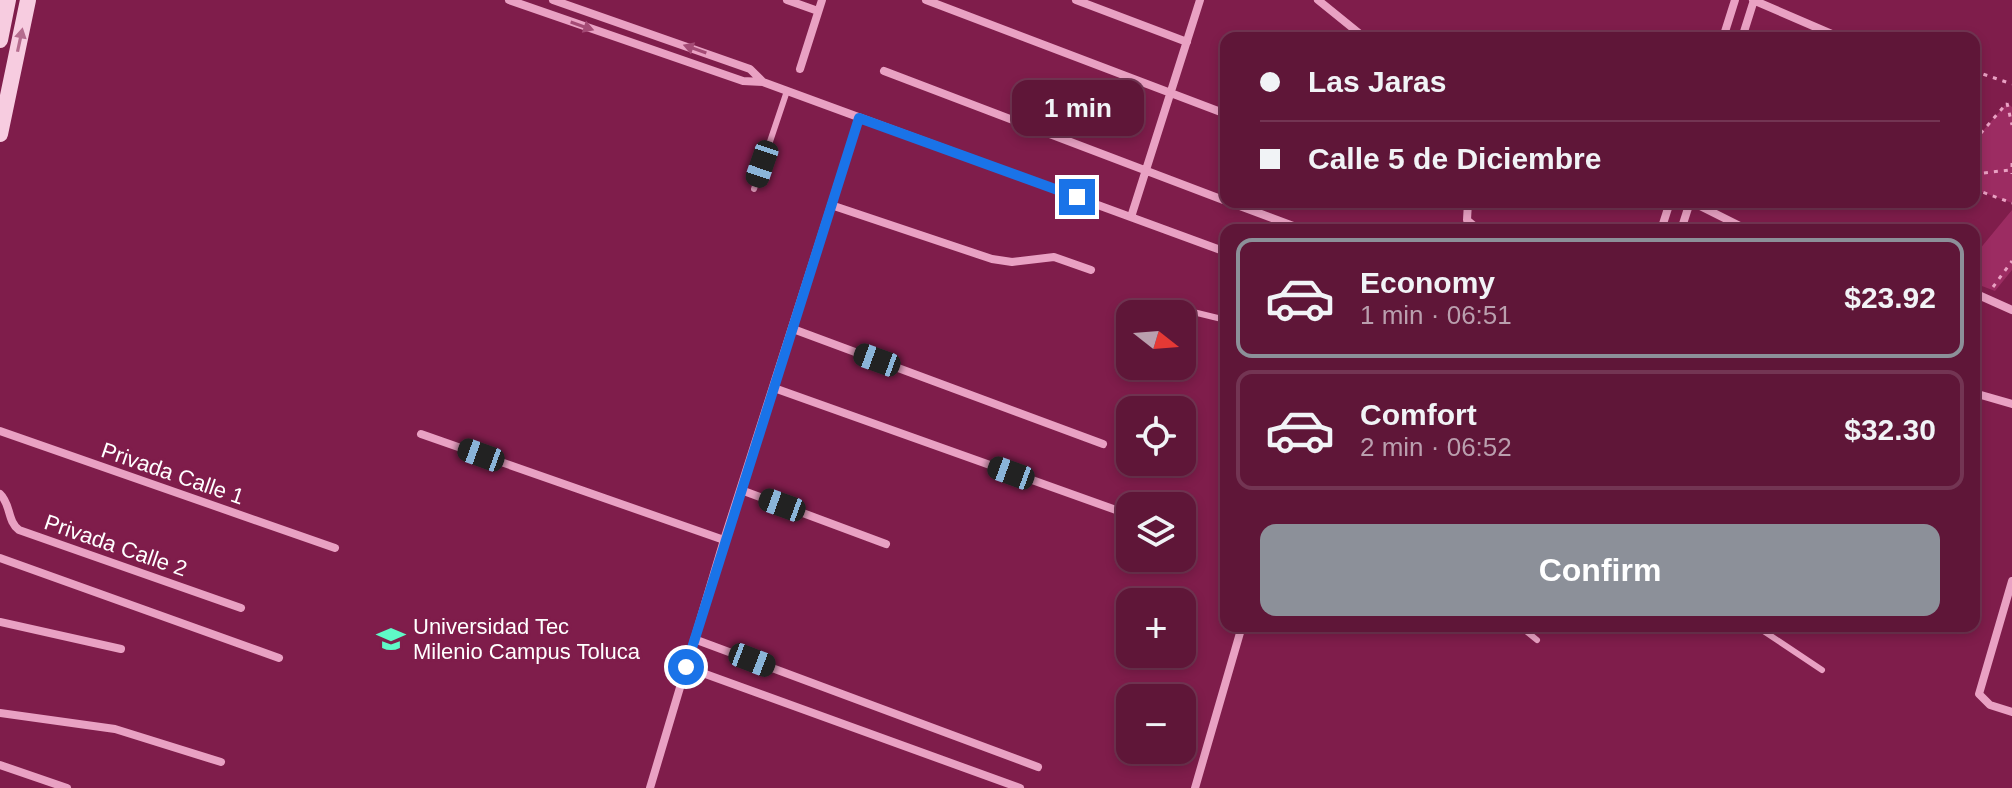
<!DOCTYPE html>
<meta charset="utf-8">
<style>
body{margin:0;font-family:Arial,sans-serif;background:#682343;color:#f1f3f6;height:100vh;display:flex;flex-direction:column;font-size:30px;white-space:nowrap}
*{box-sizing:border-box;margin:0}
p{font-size:26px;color:#ba9fae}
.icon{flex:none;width:44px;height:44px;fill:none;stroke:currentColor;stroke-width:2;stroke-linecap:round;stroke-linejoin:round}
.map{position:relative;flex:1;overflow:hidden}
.side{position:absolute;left:1220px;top:224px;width:760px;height:408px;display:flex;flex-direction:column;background:#5f1638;border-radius:16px;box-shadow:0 4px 12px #0003,0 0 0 2px #733553}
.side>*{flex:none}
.hud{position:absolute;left:1220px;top:32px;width:760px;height:176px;border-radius:16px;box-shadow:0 4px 12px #0003,0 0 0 2px #733553;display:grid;align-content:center;height:176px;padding:0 40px;background:#5f1638}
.needle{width:52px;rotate:107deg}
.buttons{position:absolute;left:1116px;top:300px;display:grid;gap:16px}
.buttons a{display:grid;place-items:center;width:80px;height:80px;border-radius:16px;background:#5f1638;box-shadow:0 4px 12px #0003,0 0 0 2px #733553;font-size:40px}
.end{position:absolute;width:36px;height:36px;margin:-18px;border:10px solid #1a73e8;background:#fff;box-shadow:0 0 0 4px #fff}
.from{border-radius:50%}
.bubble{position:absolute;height:56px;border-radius:16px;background:#5f1638;box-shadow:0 4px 12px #0003,0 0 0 2px #733553;font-size:26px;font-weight:700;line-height:56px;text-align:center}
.car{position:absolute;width:24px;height:48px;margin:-24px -12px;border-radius:10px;box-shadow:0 0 6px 2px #0007;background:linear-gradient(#222 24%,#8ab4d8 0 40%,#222 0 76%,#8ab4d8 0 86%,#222 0)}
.hud b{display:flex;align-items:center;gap:28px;height:76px;font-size:30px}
.hud b+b{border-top:2px solid #733553}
.hud i{width:20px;height:20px;background:#f1f3f6}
ul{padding:14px 0 0;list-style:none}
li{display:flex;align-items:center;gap:24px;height:120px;margin:0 16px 12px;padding:0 24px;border:4px solid #733553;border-radius:16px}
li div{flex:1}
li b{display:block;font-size:30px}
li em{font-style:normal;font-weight:700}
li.active{border-color:#8c9099}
li>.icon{width:72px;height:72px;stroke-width:1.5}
.cta{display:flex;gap:16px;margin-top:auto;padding:16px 40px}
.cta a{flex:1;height:92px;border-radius:16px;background:#8c9099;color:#fff;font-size:32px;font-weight:700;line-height:92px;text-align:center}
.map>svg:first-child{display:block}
</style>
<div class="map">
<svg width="2012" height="788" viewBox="0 0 2012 788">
<rect width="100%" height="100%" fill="#7f1d4b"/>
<!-- green -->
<path fill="#9c2c62" d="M2007 103 2012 107V203L1974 189V141Z
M2012 210V270L1995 291 1974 283V256Z"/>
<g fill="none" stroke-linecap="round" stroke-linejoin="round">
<!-- path -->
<path stroke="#e9a1c3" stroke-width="3" stroke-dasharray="4 6" stroke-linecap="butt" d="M1974 71 2012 84
M2007 103 2012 125
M1974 141 2007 103
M2012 163V174
M1974 174 2010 170
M1974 189 2012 203
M1993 287 2012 261"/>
<!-- service -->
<path stroke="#e9a1c3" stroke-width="6" d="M754 189 787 91
M1182 319 1189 311 1226 320
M1520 626 1537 640
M1756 626 1822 670"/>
<!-- minor -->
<path stroke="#e9a1c3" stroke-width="8" d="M509 0 743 81 763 82 1226 252
M553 0 750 69 763 82
M787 0 818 11
M926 0 1226 114
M1076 0 1187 42
M1318 0 1365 38
M1753 0 1841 38
M1553 38 1567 35 1579 38
M1723 38 1735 0
M1742 38 1754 0
M800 69 822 0
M884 71 1226 201
M1229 202 1304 230
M1468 202 1467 220 1479 230
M1692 202 1748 230
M831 205 992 259 1012 262 1054 257 1091 270
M1131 217 1200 0
M1661 230 1670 202
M1681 230 1690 202
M1974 293 2012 310
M793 329 1103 444
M774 388 1130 515
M1974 393 2012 404
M0 431 335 548
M421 434 724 540
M741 490 886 544
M0 494C11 504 7 521 19 530L241 608
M0 558 279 658
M2012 581 1979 694 1990 705 2012 712
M0 622 121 649
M694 639 1038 767
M686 667 1020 788
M0 713 115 729 221 762
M0 765 67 788
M650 788 724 540 859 118
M1195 788 1242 626"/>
<!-- secondary -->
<path stroke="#f7cce0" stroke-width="16" d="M0 40 8 0
M0 134 28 0"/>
</g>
<!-- one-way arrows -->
<defs><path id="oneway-solid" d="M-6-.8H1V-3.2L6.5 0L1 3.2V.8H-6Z" transform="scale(2)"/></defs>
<g fill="#a44b75">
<use href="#oneway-solid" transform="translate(582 26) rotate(19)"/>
<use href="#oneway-solid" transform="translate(695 49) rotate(-161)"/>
</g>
<use fill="#b56c8e" href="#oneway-solid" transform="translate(20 40) rotate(-78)"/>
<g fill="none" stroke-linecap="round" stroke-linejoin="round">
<!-- route -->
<path stroke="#1a73e8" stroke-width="10" d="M686 667 859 118 1077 197"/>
</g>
<!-- icons -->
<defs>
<symbol id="university-bare" viewBox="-9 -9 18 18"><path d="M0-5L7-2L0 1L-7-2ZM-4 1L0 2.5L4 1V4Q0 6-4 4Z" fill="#5ff8c7" stroke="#7f1d4b" stroke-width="2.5" paint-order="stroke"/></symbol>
</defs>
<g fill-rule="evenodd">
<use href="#university-bare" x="371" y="619" width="40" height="40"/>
</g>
<g text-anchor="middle" stroke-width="6" stroke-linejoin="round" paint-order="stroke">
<!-- street labels -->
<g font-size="22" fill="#fff" stroke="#7f1d4b">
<text transform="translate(173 473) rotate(19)" y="8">Privada Calle 1</text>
<text transform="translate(116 545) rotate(19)" y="8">Privada Calle 2</text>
</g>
<!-- poi labels -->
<g font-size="22" fill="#fff" stroke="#7f1d4b" text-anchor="start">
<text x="413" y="634">Universidad Tec<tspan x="413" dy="25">Milenio Campus Toluca</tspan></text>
</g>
</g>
</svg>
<div class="buttons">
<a><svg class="needle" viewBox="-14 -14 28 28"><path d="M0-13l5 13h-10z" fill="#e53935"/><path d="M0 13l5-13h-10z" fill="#ba9fae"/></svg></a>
<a><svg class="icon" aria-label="locate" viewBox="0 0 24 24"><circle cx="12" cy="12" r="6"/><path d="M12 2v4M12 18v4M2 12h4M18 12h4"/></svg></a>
<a><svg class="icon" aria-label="layers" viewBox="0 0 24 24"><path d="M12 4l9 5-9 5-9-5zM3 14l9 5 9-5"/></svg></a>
<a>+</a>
<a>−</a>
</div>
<i class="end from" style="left:686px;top:667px"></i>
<i class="end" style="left:1077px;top:197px"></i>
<div class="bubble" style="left:1012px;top:80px;width:132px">1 min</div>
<i class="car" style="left:762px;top:164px;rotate:199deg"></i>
<i class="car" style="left:877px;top:360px;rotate:290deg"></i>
<i class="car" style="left:481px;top:455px;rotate:290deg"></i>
<i class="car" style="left:1011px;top:473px;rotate:290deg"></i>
<i class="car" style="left:782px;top:505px;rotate:290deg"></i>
<i class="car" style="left:752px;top:660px;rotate:111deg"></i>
<div class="hud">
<b><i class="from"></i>Las Jaras</b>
<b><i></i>Calle 5 de Diciembre</b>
</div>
<section class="side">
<ul>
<li class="active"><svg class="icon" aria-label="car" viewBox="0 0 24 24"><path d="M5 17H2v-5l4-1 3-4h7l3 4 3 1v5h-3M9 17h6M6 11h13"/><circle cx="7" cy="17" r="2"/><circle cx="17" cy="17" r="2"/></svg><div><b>Economy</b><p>1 min · 06:51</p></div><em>$23.92</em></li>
<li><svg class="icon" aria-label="car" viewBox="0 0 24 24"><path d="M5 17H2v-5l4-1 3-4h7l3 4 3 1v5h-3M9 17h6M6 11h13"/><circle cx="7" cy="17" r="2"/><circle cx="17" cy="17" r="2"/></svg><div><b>Comfort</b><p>2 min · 06:52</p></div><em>$32.30</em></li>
</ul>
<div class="cta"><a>Confirm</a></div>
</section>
</div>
